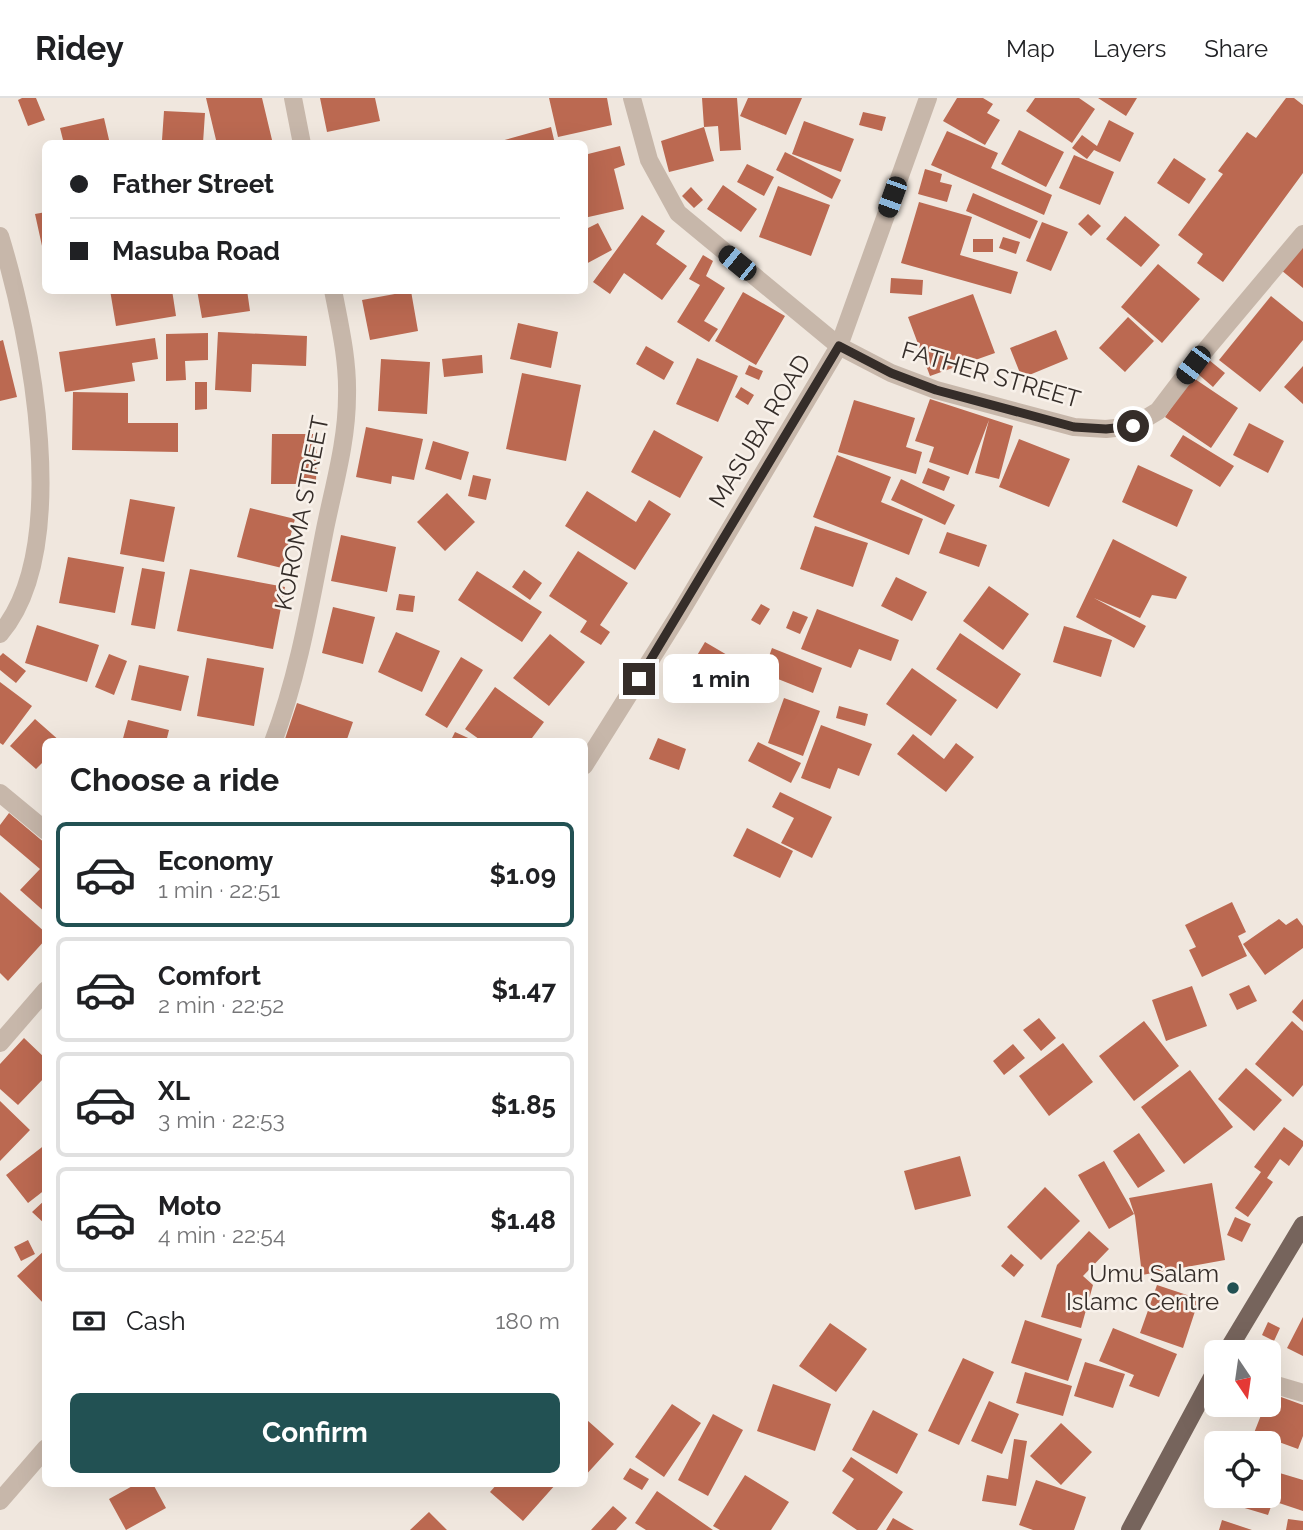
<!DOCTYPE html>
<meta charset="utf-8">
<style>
body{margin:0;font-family:Raleway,sans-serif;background:#f2f2f2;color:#202124;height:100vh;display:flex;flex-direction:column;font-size:26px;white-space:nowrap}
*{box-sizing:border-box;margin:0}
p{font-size:23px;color:#757577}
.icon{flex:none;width:38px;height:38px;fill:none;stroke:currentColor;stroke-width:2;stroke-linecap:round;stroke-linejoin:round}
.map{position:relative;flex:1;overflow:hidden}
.sheet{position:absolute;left:42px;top:640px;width:546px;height:749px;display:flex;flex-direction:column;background:#fff;border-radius:10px;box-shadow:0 7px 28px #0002}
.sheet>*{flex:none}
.guide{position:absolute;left:42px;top:42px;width:546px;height:154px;border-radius:10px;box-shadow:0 7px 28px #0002;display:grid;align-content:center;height:154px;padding:0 28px;background:#fff}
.needle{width:46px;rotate:167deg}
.buttons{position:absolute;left:1204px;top:1242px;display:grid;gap:14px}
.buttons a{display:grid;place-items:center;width:77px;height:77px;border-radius:10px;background:#fff;box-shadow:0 7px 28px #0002;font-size:35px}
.end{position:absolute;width:32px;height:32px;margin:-16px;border:9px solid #352d29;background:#fff;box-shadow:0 0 0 4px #fff}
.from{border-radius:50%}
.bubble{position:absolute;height:49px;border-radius:10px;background:#fff;box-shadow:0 7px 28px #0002;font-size:23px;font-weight:700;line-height:49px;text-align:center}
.car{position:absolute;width:21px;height:42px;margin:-21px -10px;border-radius:9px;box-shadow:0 0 5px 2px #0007;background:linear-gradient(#222 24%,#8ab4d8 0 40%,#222 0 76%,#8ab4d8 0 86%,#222 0)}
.guide b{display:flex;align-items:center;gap:24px;height:66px;font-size:26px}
.guide b+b{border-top:2px solid #e0e0e0}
.guide i{width:18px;height:18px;background:#202124}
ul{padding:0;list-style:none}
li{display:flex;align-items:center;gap:21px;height:105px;margin:0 14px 10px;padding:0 14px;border:4px solid #e0e0e0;border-radius:10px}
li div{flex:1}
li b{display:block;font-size:26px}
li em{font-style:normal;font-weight:700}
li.on{border-color:#225153}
li>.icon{width:63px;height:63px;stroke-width:1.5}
h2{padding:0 28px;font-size:32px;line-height:84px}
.pay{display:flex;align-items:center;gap:18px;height:77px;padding:0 28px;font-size:26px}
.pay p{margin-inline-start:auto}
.button{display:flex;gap:14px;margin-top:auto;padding:14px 28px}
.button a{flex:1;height:80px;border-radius:10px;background:#225153;color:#fff;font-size:28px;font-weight:700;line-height:80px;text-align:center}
header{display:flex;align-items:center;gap:42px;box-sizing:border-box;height:98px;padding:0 35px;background:#fff;border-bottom:2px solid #e0e0e0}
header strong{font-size:33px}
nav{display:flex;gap:38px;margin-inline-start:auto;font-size:24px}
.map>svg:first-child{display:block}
</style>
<header>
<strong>Ridey</strong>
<nav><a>Map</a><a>Layers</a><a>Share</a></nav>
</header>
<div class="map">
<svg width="1303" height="1432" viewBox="0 0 1303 1432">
<rect width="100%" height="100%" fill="#f0e7de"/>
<!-- building -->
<path fill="#bb6951" d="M22 0H36L45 22 28 28 18 2Z
M206 0H262L273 46H217Z
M320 0H375L380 23 327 34Z
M549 0H607L612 27 558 39Z
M702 0H737L741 52 720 53 718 28 704 29Z
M748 0H802L786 37 740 18Z
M957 0H983L993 6 987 15 1000 22 985 47 943 23Z
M1035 0H1079L1095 11 1072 45 1026 13Z
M1098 0H1137L1126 18Z
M1286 0H1294L1303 7V75L1223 184 1197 165 1203 156 1178 137 1223 76 1218 73 1247 34 1256 40Z
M164 13 205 15 203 45 162 42Z
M863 14 886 19 882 33 859 27Z
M104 20 110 46H64L60 30Z
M1109 22 1134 35 1120 64 1094 52 1087 61 1072 50 1082 37 1097 48Z
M804 23 854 41 841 74 792 56Z
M551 29 555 46H494V45Z
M704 29 714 63 669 74 661 43Z
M1019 32 1064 54 1046 89 1001 66Z
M947 33 998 55 991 70 1052 97 1044 117 931 67Z
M620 48 625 67 614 71 624 111 584 120V57Z
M785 54 841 82 832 101 776 72Z
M1074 57 1114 74 1100 107 1059 90Z
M1174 60 1206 81 1189 106 1157 85Z
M747 66 774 79 764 98 737 84Z
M925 71 942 76 940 84 952 87 947 104 918 96Z
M723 87 757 111 741 134 707 111Z
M778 88 830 107 811 158 759 139Z
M691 89 703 102 694 110 682 98Z
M973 95 1038 123 1030 141 966 113Z
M919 104 972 119 960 157 1018 174 1011 196 901 165Z
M46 114V157H44L35 116Z
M1088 116 1101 128 1091 138 1078 126Z
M642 117 665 133 656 146 687 168 662 202 624 175 610 196 593 184Z
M1125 118 1160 147 1141 169 1106 141Z
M1042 124 1068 134 1051 173 1026 163Z
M598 125 612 152 584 167V132Z
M1003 139 1020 144 1016 156 999 150Z
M973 141H993V154H973Z
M1303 145V190L1281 172Z
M703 157 713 163 706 178 725 190 704 223 718 231 709 244 677 224 700 187 689 181Z
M1158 166 1200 201 1162 245 1121 209Z
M891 180 923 182 922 197 890 195Z
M110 192H172L176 218 116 228Z
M197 192H247L250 213 202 220Z
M411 193 418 233 370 242 362 202Z
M743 194 785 218 756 267 715 243Z
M973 196 995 255 930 278 908 219Z
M1271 198 1303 224V242L1260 294 1219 262Z
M1128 219 1154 243 1125 274 1099 250Z
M518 225 558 234 551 270 510 261Z
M1056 232 1068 261 1022 280 1010 250Z
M218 234 307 238 306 268 252 266 251 294 215 292Z
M208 235V262L185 263 186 282 166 283V236Z
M155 240 158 261 132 265 135 283 65 294 59 254Z
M3 242 17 299 0 303V243Z
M646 248 674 264 664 282 636 266Z
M482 257 483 275 444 279 442 261Z
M697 260 738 278 718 324 676 306Z
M381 261 430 264 427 316 378 313Z
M1209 262 1225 275 1213 289 1198 276Z
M749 267 763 273 759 282 745 276Z
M1303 268V306L1284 289Z
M522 275 581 287 566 363 506 351Z
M1192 279 1238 310 1211 350 1165 319Z
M195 284H207V311L195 312Z
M741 289 754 297 748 307 735 299Z
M73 294 128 295V325H178V354L72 352Z
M930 301 1013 328 999 381 975 375 989 322 968 377 929 364 934 349 915 343Z
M854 302 915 320 906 349 922 354 916 376 838 354Z
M1249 325 1284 343 1268 375 1233 357Z
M366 329 423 341 414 382 392 378 391 386 356 379Z
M654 332 703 359 680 400 631 374Z
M272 336H317L316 386H271Z
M1183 337 1234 368 1220 389 1170 358Z
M1019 341 1070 361 1049 409 999 389Z
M433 343 469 354 461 382 425 371Z
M837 357 891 379 881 404 923 421 909 457 813 419Z
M1138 367 1193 392 1177 429 1122 404Z
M928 370 950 379 944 393 922 385Z
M473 377 491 381 486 402 468 398Z
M901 381 955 407 945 427 891 402Z
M587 393 636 424 649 402 671 416 635 472 565 428Z
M447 395 475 424 445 453 417 424Z
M130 401 175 409 164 464 120 456Z
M250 410 295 421 282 470 237 459Z
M815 428 868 445 853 489 800 471Z
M947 434 987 447 979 469 939 455Z
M341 437 396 449 387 494 331 483Z
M1113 441 1187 479 1176 501 1152 497 1140 520 1094 500 1146 528 1134 550 1076 519Z
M578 453 628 485 600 527 610 534 601 547 580 534 587 523 549 498Z
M68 459 124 469 115 515 59 505Z
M142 470 165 474 155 531 131 527Z
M190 471 285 489 273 551 177 533Z
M524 472 542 485 530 502 512 489Z
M477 473 542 514 522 544 458 502Z
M896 479 927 494 912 523 881 508Z
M989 488 1029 516 1003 552 963 523Z
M399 496 415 498 413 514 396 512Z
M761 506 770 511 760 527 751 522Z
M333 509 375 519 363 566 322 555Z
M817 511 899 542 891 563 859 551 851 570 801 551Z
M793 513 808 519 800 536 786 530Z
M37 527 99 547 87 584 25 565Z
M1064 528 1112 542 1101 579 1053 564Z
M396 534 440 553 422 594 378 574Z
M960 535 1021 576 997 611 936 571Z
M550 536 585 564 549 608 513 580Z
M705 544 734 561 715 593 686 576Z
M772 550 822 570 813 595 763 575Z
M3 555 26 573 16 585 0 572V558Z
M109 556 127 563 114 597 95 589Z
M461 559 483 572 447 630 425 617Z
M207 560 264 570 254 628 197 618Z
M139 567 189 578 181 613 131 602Z
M912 570 957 602 931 638 886 606Z
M0 584 32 608 3 647 0 645Z
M495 589 544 624 529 644H483L465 631Z
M784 600 820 613 803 658 768 645Z
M297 605 353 624 346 644H284Z
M839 608 868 616 865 628 836 620Z
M35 621 61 644H46V661L36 671 10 648Z
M128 622 169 632 166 644H122Z
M821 627 872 646 859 678 838 670 830 691 801 680Z
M455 634 477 644H450Z
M913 636 944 661 956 645 974 659 946 694 897 656Z
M658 640 686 651 679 672 649 661Z
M758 644 801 665 791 685 748 663Z
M780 694 832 719 812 760 781 745 794 720 772 709Z
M9 715 46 746V815L20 792 40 771 0 737V727Z
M747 730 793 753 780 780 733 758Z
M0 794 46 835V841L8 883 0 875Z
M1232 804 1246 834 1238 838 1247 858 1202 879 1189 852 1196 849 1185 827Z
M1297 820 1303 828V850L1265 877 1243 846 1279 821 1286 827Z
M1249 887 1257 903 1237 912 1229 896Z
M1192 888 1207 928 1166 943 1152 902Z
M1303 901V924L1292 914Z
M1039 920 1056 940 1041 953 1023 932Z
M1144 923 1179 968 1134 1003 1099 958Z
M1292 923 1303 933V987L1293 999 1255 966Z
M24 940 46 961V978L18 1007 0 991V966Z
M1063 945 1093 984 1049 1018 1019 978Z
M1013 946 1025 960 1004 977 993 963Z
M1246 970 1282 1002 1254 1033 1218 1001Z
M1190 972 1233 1029 1184 1066 1141 1009Z
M0 1003 30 1032 0 1063Z
M1284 1029 1303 1043V1048L1289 1068 1280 1061 1267 1080 1273 1084 1248 1119 1235 1110 1261 1074 1254 1069Z
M1139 1035 1165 1073 1138 1090 1113 1053Z
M46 1046V1091L28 1105 6 1077Z
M960 1058 971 1098 915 1112 904 1073Z
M1104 1063 1134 1116 1109 1131 1078 1077Z
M1212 1085 1225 1162 1142 1177 1135 1118 1129 1100Z
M1045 1089 1080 1123 1041 1162 1007 1129Z
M46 1101V1127L32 1114Z
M1235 1119 1251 1126 1242 1144 1227 1137Z
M1089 1133 1109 1151 1083 1178 1093 1187 1081 1230 1041 1219 1057 1167Z
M28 1142 35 1156 21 1163 14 1149Z
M46 1151V1208L17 1178Z
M1011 1156 1024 1167 1014 1179 1001 1168Z
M1157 1187 1199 1201 1183 1250 1140 1235Z
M1303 1219V1258L1287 1250Z
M1025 1222 1082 1241 1068 1283 1011 1265Z
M1268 1224 1280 1230 1274 1243 1262 1237Z
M830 1225 867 1251 836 1294 799 1268Z
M1113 1230 1177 1256 1159 1299 1129 1288 1134 1277 1099 1263Z
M963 1260 994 1274 959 1347 928 1333Z
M1085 1264 1125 1276 1113 1310 1074 1298Z
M1025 1274 1072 1288 1063 1318 1016 1305Z
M773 1286 831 1306 815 1353 757 1333Z
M1270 1295 1303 1307V1338L1298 1351 1254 1335 1265 1307H1269Z
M989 1303 1019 1316 1002 1356 971 1343Z
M672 1306 701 1325 664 1379 635 1359Z
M873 1312 918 1336 897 1376 852 1352Z
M713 1316 743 1332 708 1398 678 1382Z
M587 1322 614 1346 584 1379V1325Z
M1061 1325 1092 1354 1061 1387 1030 1358Z
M1014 1341 1027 1343 1016 1408 982 1403 987 1377 1008 1381Z
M851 1359 903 1394 877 1432H857L832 1415 854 1381 842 1373Z
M1269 1362 1275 1365 1273 1373 1303 1382V1413L1273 1403 1268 1417 1228 1405 1231 1398H1269Z
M630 1370 649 1381 642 1392 623 1381Z
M745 1377 789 1404 771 1432H720L713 1428Z
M1036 1382 1086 1399 1074 1432H1033L1019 1427Z
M136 1386H153L166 1410 126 1432 109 1401Z
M497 1386H556L523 1423 490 1394Z
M657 1393 713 1432H646L635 1425Z
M613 1408 627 1420 616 1432H591Z
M429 1414 447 1432H410Z
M893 1420 914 1432H886Z
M1288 1421 1303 1423V1432H1286Z
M1222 1422 1252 1432H1219Z"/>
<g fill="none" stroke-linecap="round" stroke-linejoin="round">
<!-- minor -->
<path stroke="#c7b7aa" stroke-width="18" d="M293 0 302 46
M632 0 649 62 678 115 839 248 891 275 936 292 1074 329 1106 331 1133 328 1158 313 1193 267 1303 136
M0 138C31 238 73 450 0 536
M273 644C299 576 311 502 325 431 334 387 347 343 347 298 348 262 340 228 333 192
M584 668 680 515 839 248 928 0
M0 695 46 733
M0 945 46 892
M1269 1285 1303 1295
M0 1403 46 1350"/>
<!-- primary -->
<path stroke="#76645c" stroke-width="18" d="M1226 1255 1303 1127
M1130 1432 1216 1272"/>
</g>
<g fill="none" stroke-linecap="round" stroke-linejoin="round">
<!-- route -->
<path stroke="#352d29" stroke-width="9" d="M639 581 839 248 891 275 936 292 1074 329 1106 331 1133 328"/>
</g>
<!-- markers -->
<circle fill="#225153" stroke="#f8f1ea" stroke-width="2.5" cx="1233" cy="1190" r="7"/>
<g text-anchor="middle" stroke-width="5" stroke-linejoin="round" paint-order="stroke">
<!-- street labels -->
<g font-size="24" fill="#352d29" stroke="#f8f1ea">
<text transform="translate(991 277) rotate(16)" y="8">FATHER STREET</text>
<text transform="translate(760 333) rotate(-59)" y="8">MASUBA ROAD</text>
<text transform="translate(302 415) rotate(-79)" y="8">KOROMA STREET</text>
</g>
<!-- poi labels -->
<g font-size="24" fill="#352d29" stroke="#f8f1ea" text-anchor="end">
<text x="1219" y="1184">Umu Salam<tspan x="1219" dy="28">Islamc Centre</tspan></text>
</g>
</g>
</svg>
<div class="buttons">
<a><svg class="needle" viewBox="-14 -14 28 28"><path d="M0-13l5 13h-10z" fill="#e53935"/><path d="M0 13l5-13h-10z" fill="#757577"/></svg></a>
<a><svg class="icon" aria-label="locate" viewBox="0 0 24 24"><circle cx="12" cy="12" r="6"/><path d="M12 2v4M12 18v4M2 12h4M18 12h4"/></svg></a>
</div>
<i class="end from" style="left:1133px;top:328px"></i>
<i class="end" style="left:639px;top:581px"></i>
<div class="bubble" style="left:663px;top:556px;width:116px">1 min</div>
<i class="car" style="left:892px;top:99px;rotate:200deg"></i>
<i class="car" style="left:737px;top:165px;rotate:309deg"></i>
<i class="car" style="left:1193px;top:267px;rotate:217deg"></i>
<div class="guide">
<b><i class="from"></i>Father Street</b>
<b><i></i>Masuba Road</b>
</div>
<section class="sheet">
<h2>Choose a ride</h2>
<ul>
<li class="on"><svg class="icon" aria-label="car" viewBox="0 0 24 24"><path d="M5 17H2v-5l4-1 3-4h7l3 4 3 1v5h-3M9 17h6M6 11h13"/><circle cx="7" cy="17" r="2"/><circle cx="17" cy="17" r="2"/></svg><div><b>Economy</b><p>1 min · 22:51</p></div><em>$1.09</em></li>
<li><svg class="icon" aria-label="car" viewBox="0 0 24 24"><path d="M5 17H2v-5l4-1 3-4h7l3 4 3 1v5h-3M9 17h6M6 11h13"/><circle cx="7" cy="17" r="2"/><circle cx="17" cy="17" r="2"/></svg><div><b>Comfort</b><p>2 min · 22:52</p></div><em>$1.47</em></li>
<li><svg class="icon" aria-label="car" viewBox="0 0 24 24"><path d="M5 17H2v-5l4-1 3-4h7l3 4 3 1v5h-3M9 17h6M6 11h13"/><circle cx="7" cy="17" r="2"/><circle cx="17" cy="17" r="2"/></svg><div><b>XL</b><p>3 min · 22:53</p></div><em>$1.85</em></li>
<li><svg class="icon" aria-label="car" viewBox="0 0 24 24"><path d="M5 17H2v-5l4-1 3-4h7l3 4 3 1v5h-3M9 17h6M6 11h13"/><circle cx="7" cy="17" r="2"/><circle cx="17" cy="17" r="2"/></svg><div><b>Moto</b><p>4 min · 22:54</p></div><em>$1.48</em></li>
</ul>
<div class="pay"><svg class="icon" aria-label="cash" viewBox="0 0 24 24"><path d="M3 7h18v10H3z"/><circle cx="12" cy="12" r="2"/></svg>Cash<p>180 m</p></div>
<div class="button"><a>Confirm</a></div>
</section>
</div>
